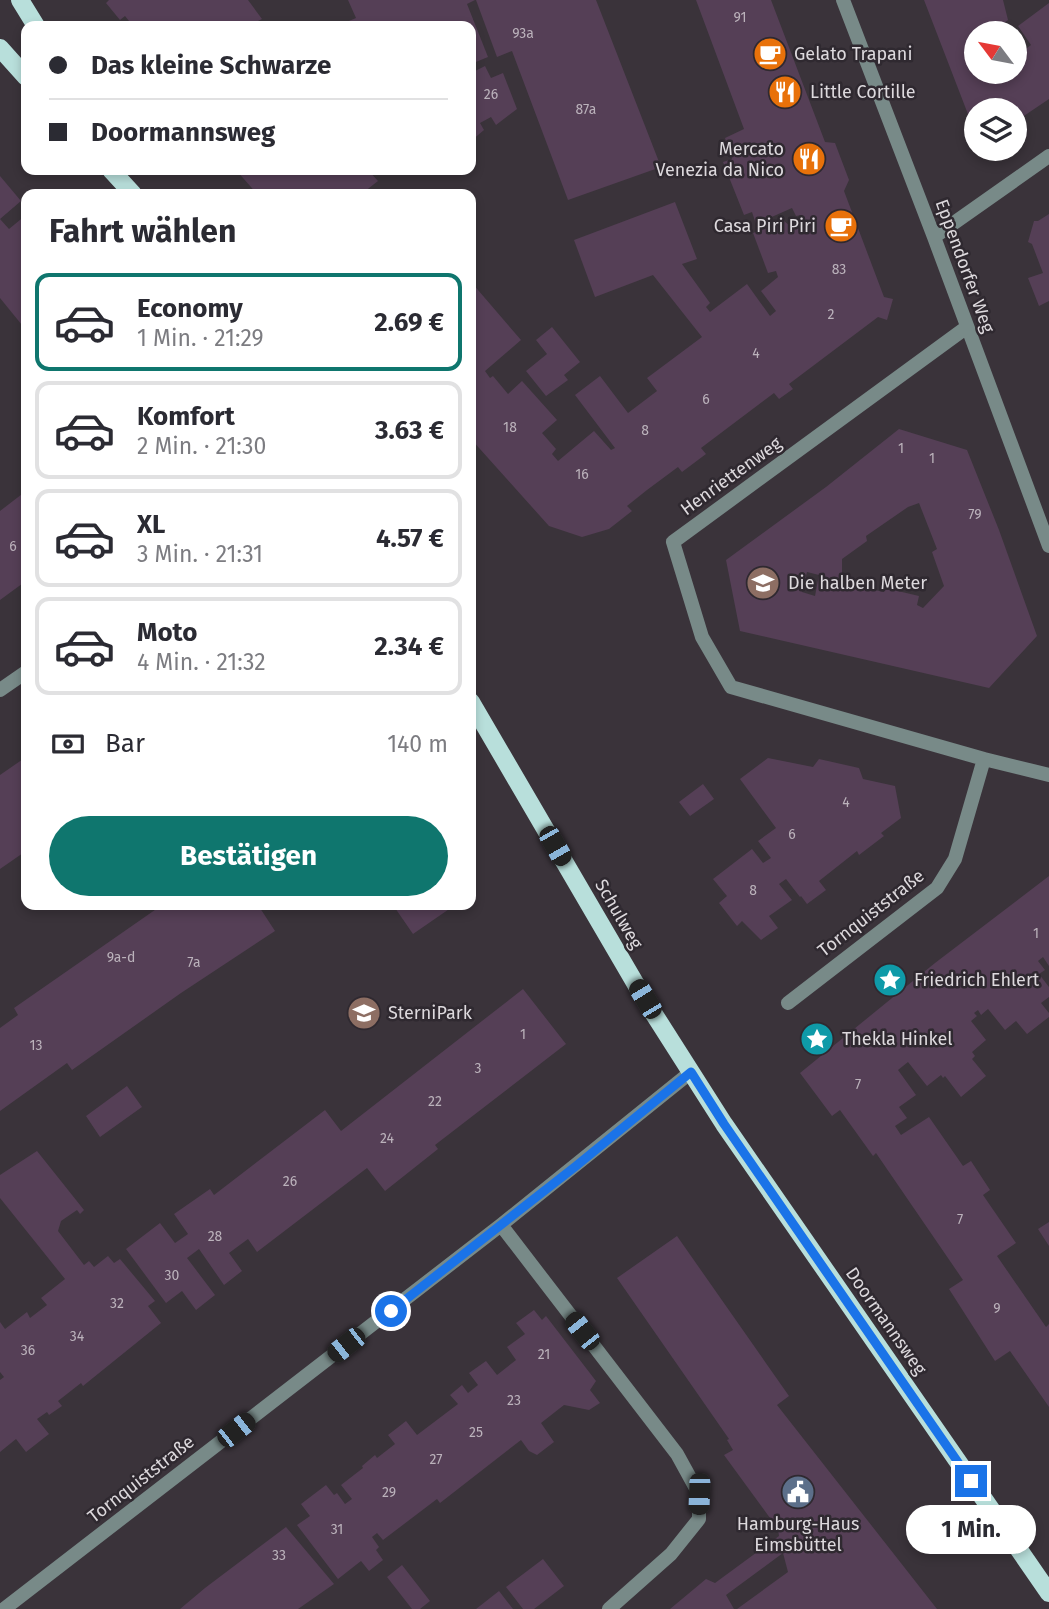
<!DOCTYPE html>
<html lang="de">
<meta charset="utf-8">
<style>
body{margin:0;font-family:"Fira Sans",sans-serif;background:#f7f7f7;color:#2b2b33;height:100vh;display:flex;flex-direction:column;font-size:26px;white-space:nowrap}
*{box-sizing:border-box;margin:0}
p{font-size:23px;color:#7c7c81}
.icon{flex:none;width:38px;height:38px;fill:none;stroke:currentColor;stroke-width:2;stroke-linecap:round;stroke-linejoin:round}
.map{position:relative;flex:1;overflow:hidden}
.panel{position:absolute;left:21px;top:189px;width:455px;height:721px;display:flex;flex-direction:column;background:#fff;border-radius:14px;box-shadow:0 4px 10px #0003}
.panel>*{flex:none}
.hud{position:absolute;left:21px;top:21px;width:455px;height:154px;border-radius:14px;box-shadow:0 4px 10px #0003;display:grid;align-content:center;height:154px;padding:0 28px;background:#fff}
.needle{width:46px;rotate:302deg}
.controls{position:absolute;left:964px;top:21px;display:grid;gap:14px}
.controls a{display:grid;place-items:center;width:63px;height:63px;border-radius:50%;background:#fff;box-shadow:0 4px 10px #0003;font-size:35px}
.end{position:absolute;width:32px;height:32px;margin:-16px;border:9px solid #1a73e8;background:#fff;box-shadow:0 0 0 4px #fff}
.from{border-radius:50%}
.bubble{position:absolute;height:49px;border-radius:24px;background:#fff;box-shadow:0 4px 10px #0003;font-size:23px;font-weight:700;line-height:49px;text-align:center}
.car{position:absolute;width:21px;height:42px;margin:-21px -10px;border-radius:9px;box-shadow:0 0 5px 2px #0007;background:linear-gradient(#222 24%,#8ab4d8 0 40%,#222 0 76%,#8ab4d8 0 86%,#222 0)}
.hud b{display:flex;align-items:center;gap:24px;height:66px;font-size:26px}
.hud b+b{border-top:2px solid #e1e1e2}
.hud i{width:18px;height:18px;background:#2b2b33}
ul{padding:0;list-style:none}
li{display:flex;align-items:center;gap:21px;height:98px;margin:0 14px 10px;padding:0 14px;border:4px solid #e1e1e2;border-radius:14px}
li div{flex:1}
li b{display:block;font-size:26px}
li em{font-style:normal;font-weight:700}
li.selected{border-color:#0f766e}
li>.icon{width:63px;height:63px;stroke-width:1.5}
h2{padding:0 28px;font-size:32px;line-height:84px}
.pay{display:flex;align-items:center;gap:18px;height:77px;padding:0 28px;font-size:26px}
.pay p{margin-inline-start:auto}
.primary-button{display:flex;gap:14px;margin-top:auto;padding:14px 28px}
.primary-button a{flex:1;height:80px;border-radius:42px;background:#0f766e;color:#fff;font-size:28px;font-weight:700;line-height:80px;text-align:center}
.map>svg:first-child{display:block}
</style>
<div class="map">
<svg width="1049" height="1609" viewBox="0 0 1049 1609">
<rect width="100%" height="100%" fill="#3a333a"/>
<!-- building -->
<path fill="#553f56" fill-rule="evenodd" d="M109 0H248L262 19 256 22 259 26H133L125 16 120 20 106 3Z
M348 0H475L467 4 488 57 471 64V26H337L356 18Z
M476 0H596L661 167 568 200 512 51 497 57Z
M696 0H771L825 142 835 143 849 180 844 191 884 297 893 299 887 320 878 317 789 384 793 389 779 399 774 393 701 448 706 454 682 472 678 467 647 490 627 506 632 511 609 529 582 537 549 526 471 439V284L472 283 521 340 485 371 490 378 493 376 508 394 522 381 557 420 542 433 556 449 552 454 558 461 594 431 611 450 615 448 575 395 600 376 628 413 657 391 647 378 702 337 653 275 595 297 574 240 675 202 697 259 682 264 710 303 706 307 710 312 747 284 770 316 776 311 761 291 778 277 776 271 768 273 753 233 784 221 790 226 804 221 802 215 796 216 792 208 756 224 752 212 744 215 723 162 732 159 725 138 744 129Z
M924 0H1003L1008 20 1000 26 1002 33H976V72H1015V57L1031 45 1018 26 1049 3V99L1015 122V110H976V125L971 122Z
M485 66 491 78 503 73 517 109 496 125 491 117 480 123 484 130 471 141V73Z
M236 170H311L313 172 315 170H344L349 175 355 170H368L378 181 364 192 366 194H257Z
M0 176 21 201 0 219 9 229 26 215V330L0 298Z
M1049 214V301L1039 306 1028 278 1043 273 1032 244 1028 242 1034 221H1038Z
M552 327 580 362 564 375 568 380 546 396 526 371 547 354 536 340Z
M899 429 967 450 999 530 1037 636 989 688 740 631 726 560 826 487ZM919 503 937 549 932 552 944 586 923 608 917 605 919 596 885 588 884 592 842 583V559L867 541 866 536 908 507ZM807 572 819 575 815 596 802 592Z
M26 491V581L0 600V511Z
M26 757V851L0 869V775Z
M768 758 813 767 819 759 859 768 863 779 895 786 901 818 881 833 884 836 859 855 857 851 819 881 826 890 807 904 801 896 800 897 786 879 779 884 792 900 769 916 778 928 761 940 742 921 737 926 719 903 727 896 713 879 752 849 763 863 771 858 758 841 776 828 740 779Z
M703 784 714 799 690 816 679 802Z
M1049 876V966L1043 957 1038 961 1045 970 1039 974 1049 987V997L1041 1003 1049 1013V1017L1027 1034 1016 1021 1005 1030 988 1009 981 1015 978 1010 974 1013 977 1016 971 1021 986 1040 972 1052 975 1056 972 1059 986 1076 961 1097 945 1076 943 1078 941 1075 927 1086 908 1062 898 1070 916 1095 899 1107 907 1118 895 1126 901 1135 929 1117 963 1166 971 1161 990 1190 983 1195 1016 1243 997 1256 1046 1327 1049 1324V1407L1010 1351 995 1361 949 1289 963 1280 876 1153 873 1156 840 1110 832 1116 800 1073 935 963Z
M162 905H258L275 931 181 993 72 1070 67 1063 0 1111V1028L18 1015 14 1008Z
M393 905H455L413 934Z
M523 989 566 1044 435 1145 438 1149 385 1191 367 1168 257 1252 248 1239 229 1253 242 1271 224 1285 199 1249 187 1258 215 1295 196 1310 182 1291 166 1303 126 1249 160 1223 175 1243 188 1234 174 1214 210 1189 214 1195 325 1110 341 1131Z
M127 1086 142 1107 100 1137 86 1116Z
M37 1151 84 1210 80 1214 77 1210 61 1221 58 1231 84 1265 89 1261 94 1267 108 1256 114 1263 120 1259 155 1301 148 1306 161 1323 83 1386 81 1383 58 1401 62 1406 49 1415 47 1412 37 1419 49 1434 26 1452 16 1439 0 1452V1380L4 1377 0 1372V1322L5 1329 27 1312 30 1318 47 1305 41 1298 65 1279 0 1198V1175Z
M1049 1222V1246L1038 1229Z
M677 1236 789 1396 777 1405 937 1609H737L788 1572 783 1553 726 1595 734 1609H670L706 1579 715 1583 779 1536 778 1529 724 1455 733 1450 727 1440 729 1439 617 1278Z
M534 1310 542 1320 546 1316 596 1381 590 1390 600 1403 589 1410 564 1405 541 1423 554 1442 537 1455 529 1451 521 1440 440 1503 437 1499 383 1540 377 1533 372 1537 379 1547 376 1550 383 1560 369 1571 361 1561 338 1579 297 1525 310 1516 301 1504 326 1485 334 1495 337 1493 345 1504 352 1499 341 1485 363 1468 362 1466 375 1455 377 1458 395 1444 388 1435 406 1421 417 1435 458 1404 450 1395 462 1385 468 1393 478 1385 469 1373 486 1361 497 1375 516 1360 507 1347 525 1334 516 1323Z
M286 1527 334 1584 298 1609H180L205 1588Z
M543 1559 564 1586 534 1609H523L506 1587Z
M402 1565 430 1601 420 1609H412L387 1577Z
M499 1591 513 1609H476Z"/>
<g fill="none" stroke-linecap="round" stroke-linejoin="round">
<!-- street -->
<path stroke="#788a88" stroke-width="14" d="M843 0 934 237 1049 546
M934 237 1049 156
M967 327 673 542 702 637 731 687 984 759 1049 775
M0 690 26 672
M788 1003 937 888 955 859 984 759
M501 1225 677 1454 699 1494V1519L671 1554 609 1609
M4 1609 501 1225 691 1072"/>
<!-- primary -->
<path stroke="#b8dfdb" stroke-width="18" d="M20 0 36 26
M0 48 26 77
M111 170 133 194
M471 702 645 1000 724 1124 1049 1593"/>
</g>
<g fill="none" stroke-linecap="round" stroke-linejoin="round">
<!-- route -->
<path stroke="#1a73e8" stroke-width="9" d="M391 1311 576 1166 691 1072 724 1124 971 1481"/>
</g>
<!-- icons -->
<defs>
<symbol id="cafe-disc" viewBox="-11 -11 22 22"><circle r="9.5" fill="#e8710a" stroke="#2f2930"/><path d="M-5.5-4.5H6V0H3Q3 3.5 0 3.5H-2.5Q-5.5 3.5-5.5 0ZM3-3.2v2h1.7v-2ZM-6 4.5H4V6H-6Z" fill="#fff"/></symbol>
<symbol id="restaurant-disc" viewBox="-11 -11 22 22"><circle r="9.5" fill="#e8710a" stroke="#2f2930"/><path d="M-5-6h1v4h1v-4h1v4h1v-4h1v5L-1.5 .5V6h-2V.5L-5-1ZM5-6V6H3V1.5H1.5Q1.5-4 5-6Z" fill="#fff"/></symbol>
<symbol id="school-disc" viewBox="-11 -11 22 22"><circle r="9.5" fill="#8d6e63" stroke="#2f2930"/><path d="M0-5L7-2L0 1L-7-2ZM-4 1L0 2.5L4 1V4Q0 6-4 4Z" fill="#fff"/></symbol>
<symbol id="sight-disc" viewBox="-11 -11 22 22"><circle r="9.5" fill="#0f9aa8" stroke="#2f2930"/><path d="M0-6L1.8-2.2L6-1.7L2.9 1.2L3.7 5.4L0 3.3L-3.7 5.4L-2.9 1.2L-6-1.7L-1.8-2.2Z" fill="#fff"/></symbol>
<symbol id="civic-disc" viewBox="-11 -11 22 22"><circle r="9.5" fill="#5c6f8a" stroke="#2f2930"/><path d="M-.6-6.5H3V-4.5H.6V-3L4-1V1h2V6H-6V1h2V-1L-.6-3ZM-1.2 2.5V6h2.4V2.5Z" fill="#fff"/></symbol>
</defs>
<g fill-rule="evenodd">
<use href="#cafe-disc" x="751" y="35" width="38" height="38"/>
<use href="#restaurant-disc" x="766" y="73" width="38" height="38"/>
<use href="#restaurant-disc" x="790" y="140" width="38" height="38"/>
<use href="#cafe-disc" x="822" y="207" width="38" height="38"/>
<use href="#school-disc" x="744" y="564" width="38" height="38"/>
<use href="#sight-disc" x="871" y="961" width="38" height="38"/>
<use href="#school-disc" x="345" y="994" width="38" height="38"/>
<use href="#sight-disc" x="798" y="1020" width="38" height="38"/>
<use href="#civic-disc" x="779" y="1473" width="38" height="38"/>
</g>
<g text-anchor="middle" stroke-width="5" stroke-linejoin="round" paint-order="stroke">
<!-- number labels -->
<g font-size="14" fill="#bbb2bb">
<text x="740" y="22">91</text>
<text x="523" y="38">93a</text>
<text x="491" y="99">26</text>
<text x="586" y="114">87a</text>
<text x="839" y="274">83</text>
<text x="831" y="319">2</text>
<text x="756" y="358">4</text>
<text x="706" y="404">6</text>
<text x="510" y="432">18</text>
<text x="645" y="435">8</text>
<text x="901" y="453">1</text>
<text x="932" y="463">1</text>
<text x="582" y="479">16</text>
<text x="975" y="519">79</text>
<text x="13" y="551">6</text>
<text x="846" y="807">4</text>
<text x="792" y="839">6</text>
<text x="753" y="895">8</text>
<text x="1036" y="938">1</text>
<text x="121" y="962">9a-d</text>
<text x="194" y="967">7a</text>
<text x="523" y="1039">1</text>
<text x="36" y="1050">13</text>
<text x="478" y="1073">3</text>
<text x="858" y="1089">7</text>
<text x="435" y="1106">22</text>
<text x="387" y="1143">24</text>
<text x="290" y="1186">26</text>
<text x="960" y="1224">7</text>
<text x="215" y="1241">28</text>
<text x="172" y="1280">30</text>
<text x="117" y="1308">32</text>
<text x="997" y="1313">9</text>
<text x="77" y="1341">34</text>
<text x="28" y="1355">36</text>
<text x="544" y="1359">21</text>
<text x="514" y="1405">23</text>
<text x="476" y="1437">25</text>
<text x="436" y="1464">27</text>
<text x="389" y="1497">29</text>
<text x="337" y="1534">31</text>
<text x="279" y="1560">33</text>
</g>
<!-- poi labels -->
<g font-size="18" fill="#ddd9dd" stroke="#2f2930" text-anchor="start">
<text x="794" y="60">Gelato Trapani</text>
<text x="810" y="98">Little Cortille</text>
<text x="784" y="155" text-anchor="end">Mercato<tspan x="784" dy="21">Venezia da Nico</tspan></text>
<text x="816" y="232" text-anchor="end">Casa Piri Piri</text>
<text x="788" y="589">Die halben Meter</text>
<text x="914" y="986">Friedrich Ehlert</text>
<text x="388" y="1019">SterniPark</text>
<text x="842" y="1045">Thekla Hinkel</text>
<text x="798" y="1530" text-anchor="middle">Hamburg-Haus<tspan x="798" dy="21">Eimsbüttel</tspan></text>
</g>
<!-- street labels -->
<g font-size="18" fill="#ddd9dd" stroke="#2f2930">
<text transform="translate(965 266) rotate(70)" y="6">Eppendorfer Weg</text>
<text transform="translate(731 476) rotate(-36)" y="6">Henriettenweg</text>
<text transform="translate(871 913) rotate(-38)" y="6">Tornquiststraße</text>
<text transform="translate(619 914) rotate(60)" y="6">Schulweg</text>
<text transform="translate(886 1321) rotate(55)" y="6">Doormannsweg</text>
<text transform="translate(141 1479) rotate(-38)" y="6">Tornquiststraße</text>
</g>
</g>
</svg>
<div class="controls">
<a><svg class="needle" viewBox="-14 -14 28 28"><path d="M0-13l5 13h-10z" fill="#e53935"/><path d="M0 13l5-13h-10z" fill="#7c7c81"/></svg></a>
<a><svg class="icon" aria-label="layers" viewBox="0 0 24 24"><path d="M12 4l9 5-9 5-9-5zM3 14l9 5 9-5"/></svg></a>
</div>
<i class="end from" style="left:391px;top:1311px"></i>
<i class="end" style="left:971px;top:1481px"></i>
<div class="bubble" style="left:906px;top:1505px;width:130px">1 Min.</div>
<i class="car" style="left:555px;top:846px;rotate:150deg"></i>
<i class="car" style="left:645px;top:999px;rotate:329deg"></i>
<i class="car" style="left:582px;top:1331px;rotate:322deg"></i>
<i class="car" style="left:346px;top:1345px;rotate:232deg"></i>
<i class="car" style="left:236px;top:1430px;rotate:52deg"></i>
<i class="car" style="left:699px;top:1494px;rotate:182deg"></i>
<div class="hud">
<b><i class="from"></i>Das kleine Schwarze</b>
<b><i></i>Doormannsweg</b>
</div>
<section class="panel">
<h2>Fahrt wählen</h2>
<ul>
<li class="selected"><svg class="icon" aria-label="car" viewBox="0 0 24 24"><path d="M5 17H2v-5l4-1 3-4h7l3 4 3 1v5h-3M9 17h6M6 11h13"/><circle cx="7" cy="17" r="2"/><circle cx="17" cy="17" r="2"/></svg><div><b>Economy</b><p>1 Min. · 21:29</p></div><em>2.69 €</em></li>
<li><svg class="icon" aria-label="car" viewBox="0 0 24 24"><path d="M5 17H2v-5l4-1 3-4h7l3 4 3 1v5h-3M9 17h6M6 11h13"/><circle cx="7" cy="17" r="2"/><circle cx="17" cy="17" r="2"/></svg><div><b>Komfort</b><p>2 Min. · 21:30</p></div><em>3.63 €</em></li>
<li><svg class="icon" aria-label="car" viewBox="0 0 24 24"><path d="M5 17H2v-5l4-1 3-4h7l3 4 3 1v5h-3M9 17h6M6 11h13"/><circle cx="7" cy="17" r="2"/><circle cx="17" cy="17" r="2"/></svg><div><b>XL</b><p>3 Min. · 21:31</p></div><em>4.57 €</em></li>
<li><svg class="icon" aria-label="car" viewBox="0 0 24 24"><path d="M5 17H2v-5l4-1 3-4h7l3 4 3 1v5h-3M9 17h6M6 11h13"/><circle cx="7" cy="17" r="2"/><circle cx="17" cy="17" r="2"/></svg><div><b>Moto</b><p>4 Min. · 21:32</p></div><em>2.34 €</em></li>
</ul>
<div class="pay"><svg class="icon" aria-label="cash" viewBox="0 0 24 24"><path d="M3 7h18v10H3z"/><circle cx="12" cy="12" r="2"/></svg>Bar<p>140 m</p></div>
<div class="primary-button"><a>Bestätigen</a></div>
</section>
</div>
